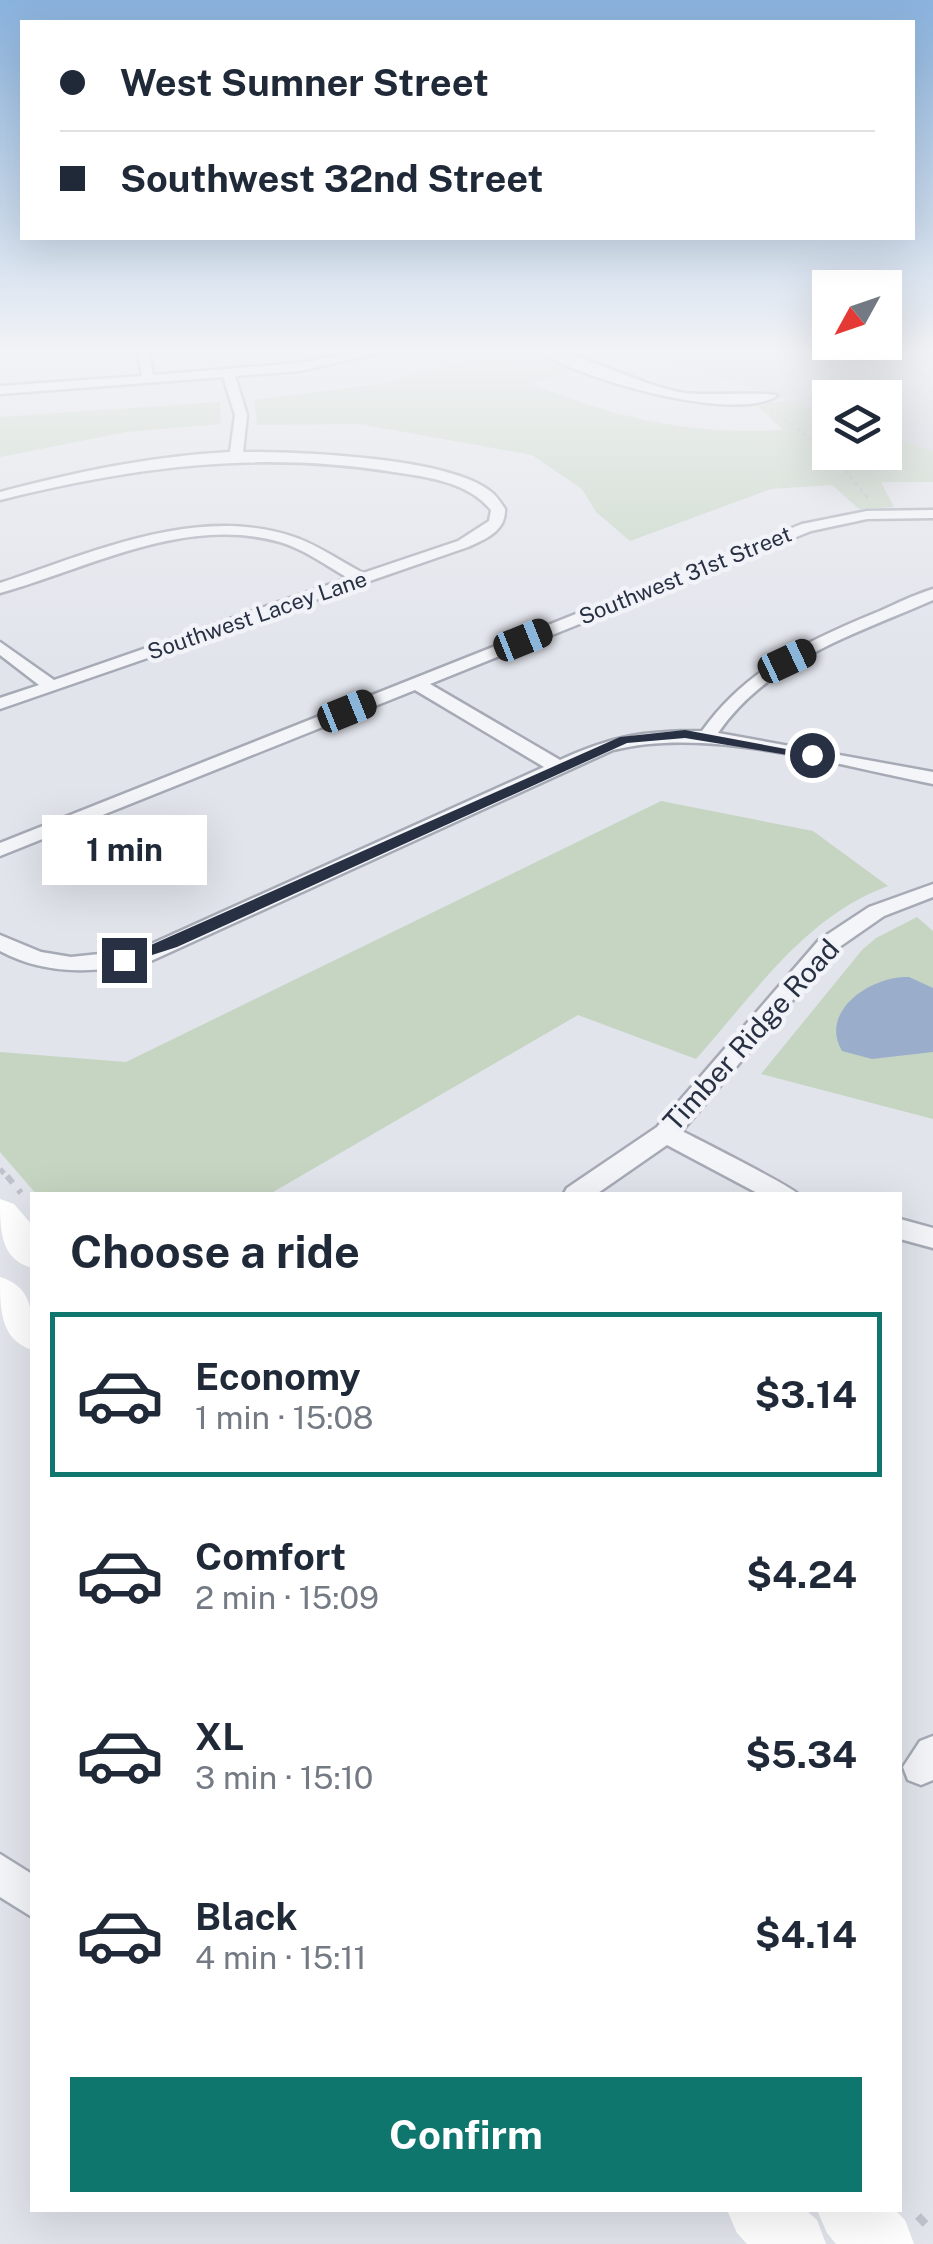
<!DOCTYPE html>
<meta charset="utf-8">
<style>
body{margin:0;font-family:"Public Sans",sans-serif;background:#f6f6f7;color:#1f2937;height:100vh;display:flex;flex-direction:column;font-size:38px;white-space:nowrap}
*{box-sizing:border-box;margin:0}
p{font-size:32px;color:#747a83}
.icon{flex:none;width:55px;height:55px;fill:none;stroke:currentColor;stroke-width:2;stroke-linecap:round;stroke-linejoin:round}
.map{position:relative;flex:1;overflow:hidden}
.details{position:absolute;left:30px;top:1192px;width:872px;height:1020px;display:flex;flex-direction:column;background:#fff;border-radius:0px;box-shadow:0 10px 40px #0002}
.details>*{flex:none}
.top-card{position:absolute;left:20px;top:20px;width:895px;height:220px;border-radius:0px;box-shadow:0 10px 40px #0002;display:grid;align-content:center;height:220px;padding:0 40px;background:#fff}
.needle{width:65px;rotate:230deg}
.buttons{position:absolute;left:812px;top:270px;display:grid;gap:20px}
.buttons a{display:grid;place-items:center;width:90px;height:90px;border-radius:0px;background:#fff;box-shadow:0 10px 40px #0002;font-size:50px}
.end{position:absolute;width:45px;height:45px;margin:-22px;border:12px solid #283043;background:#fff;box-shadow:0 0 0 5px #fff}
.from{border-radius:50%}
.bubble{position:absolute;height:70px;border-radius:0px;background:#fff;box-shadow:0 10px 40px #0002;font-size:32px;font-weight:700;line-height:70px;text-align:center}
.car{position:absolute;width:30px;height:60px;margin:-30px -15px;border-radius:12px;box-shadow:0 0 8px 2px #0007;background:linear-gradient(#222 24%,#8ab4d8 0 40%,#222 0 76%,#8ab4d8 0 86%,#222 0)}
.top-card b{display:flex;align-items:center;gap:35px;height:95px;font-size:38px}
.top-card b+b{border-top:2px solid #e0e1e3}
.top-card i{width:25px;height:25px;background:#1f2937}
ul{padding:0;list-style:none}
li{display:flex;align-items:center;gap:30px;height:165px;margin:0 20px 15px;padding:0 20px;border:5px solid transparent;border-radius:0px}
li div{flex:1}
li b{display:block;font-size:38px}
li em{font-style:normal;font-weight:700}
li.selected{border-color:#0f766e}
li>.icon{width:90px;height:90px;stroke-width:1.5}
h2{padding:0 40px;font-size:45px;line-height:120px}
.cta{display:flex;gap:20px;margin-top:auto;padding:20px 40px}
.cta a{flex:1;height:115px;border-radius:0px;background:#0f766e;color:#fff;font-size:40px;font-weight:700;line-height:115px;text-align:center}
.map>svg:first-child{display:block}
</style>
<div class="map">
<svg width="933" height="2244" viewBox="0 0 933 2244">
<rect width="100%" height="100%" fill="#e1e4eb"/>
<!-- built -->
<path fill="#cfd3dd" d="M637 348H933V451L885 434V398H830V415Z"/>
<!-- green -->
<path fill="#c5d5c2" d="M516 348 575 370 533 384C615 419 694 435 783 430L758 406 787 400 830 415V452H885V434L933 451V482H881L894 507 859 509 832 485 771 489 630 541 596 512 582 489 532 455 359 424 257 425 254 400 378 384Z
M220 402 221 424 126 432 0 457V417Z
M661 801 813 831 888 886C805 916 753 995 696 1059L578 1015 268 1195H37L0 1152V1052L126 1062Z
M917 917 933 931V1119L761 1074 862 950 876 938Z"/>
<!-- water -->
<path fill="#9aaecc" d="M909 977 933 988V1052L872 1059 842 1051C818 1010 873 975 909 977Z"/>
<g fill="none" stroke-linecap="round" stroke-linejoin="round">
<defs>
<path id="street" d="M137 348H149L153 375 300 363 378 348H400L300 371 235 376 247 415 243 452C300 452 446 457 490 491 496 495 501 503 505 509 506 531 486 539 468 547L0 709V698L39 685 0 655V642L54 680 348 578C327 566 304 549 280 542 184 515 90 568 0 593V583C91 553 197 504 294 537 318 545 340 561 363 573L458 541 489 521 491 510C468 482 428 477 394 472 258 450 132 467 0 500V492C76 472 151 456 230 452L235 415 223 377 0 394V386L142 376Z
M532 348C572 347 637 385 684 393 704 396 768 391 777 396 731 424 575 377 532 348Z
M933 510V518L867 519 811 531 430 684 560 760C613 736 643 731 702 731 745 670 807 641 875 613 894 605 913 595 933 589V600C856 634 768 660 718 733L933 772V784C835 765 709 726 613 750L153 960C102 973 48 977 0 951V935L41 952 71 957 138 950 544 767 415 690 0 856V843L802 524 867 511Z
M933 884V897L884 916 835 950 682 1131C699 1140 795 1188 799 1195H761L667 1145 595 1195H563L567 1188 657 1127 819 940 869 907Z
M900 1219 933 1228V1248L900 1239Z
M933 1736V1780L921 1785 908 1780 903 1767 920 1741Z
M0 1854 32 1874V1917L0 1897Z"/>
</defs>
<!-- street casing -->
<use href="#street" stroke="#a6aab5" stroke-width="5"/>
<!-- path-far3 -->
<path stroke="#bfc2ca" stroke-width="2.5" stroke-dasharray="4 4" stroke-linecap="butt" d="M771 409 832 455 869 499"/>
<!-- path-far2 -->
<path stroke="#bfc2ca" stroke-width="5" stroke-dasharray="6 6" stroke-linecap="butt" d="M0 1169 9 1179"/>
<!-- path-far1 -->
<path stroke="#bfc2ca" stroke-width="6" stroke-dasharray="9 9" stroke-linecap="butt" d="M7 1176 21 1193"/>
<!-- path -->
<path stroke="#bfc2ca" stroke-width="8" stroke-dasharray="11 11" stroke-linecap="butt" d="M918 2216 933 2232"/>
<!-- street -->
<use href="#street" fill="#f4f5f9" fill-rule="evenodd"/>
<!-- secondary -->
<path fill="#fff" fill-rule="evenodd" d="M0 1199 14 1204 32 1225V1268C0 1259 0 1230 0 1199Z
M0 1277C36 1288 32 1317 32 1350 0 1339 0 1309 0 1277Z
M727 2210H806L817 2220 826 2244H747L737 2233Z
M817 2210H895L905 2220 914 2244H836L827 2233Z"/>
</g>
<!-- sky -->
<linearGradient id="sky" x2="0" y2="1"><stop stop-color="#89b2dd"/><stop offset="0.53" stop-color="#f2f3f6"/><stop offset="1" stop-color="#f2f3f6" stop-opacity="0"/></linearGradient>
<rect width="933" height="662" fill="url(#sky)"/>
<!-- route -->
<path fill="#283043" d="M685 730 818 755 812 759 685 738 627 743 177 947 124 964 117 960 620 737Z"/>
<g text-anchor="middle" stroke-width="9" stroke-linejoin="round" paint-order="stroke">
<!-- far-street labels -->
<g font-size="22" fill="#283043" stroke="#f1f3f8">
<text transform="translate(685 575) rotate(-22)" y="8">Southwest 31st Street</text>
<text transform="translate(257 615) rotate(-19)" y="8">Southwest Lacey Lane</text>
</g>
<!-- street labels -->
<g font-size="28" fill="#283043" stroke="#f1f3f8">
<text transform="translate(751 1035) rotate(-48)" y="10">Timber Ridge Road</text>
</g>
</g>
</svg>
<div class="buttons">
<a><svg class="needle" viewBox="-14 -14 28 28"><path d="M0-13l5 13h-10z" fill="#e53935"/><path d="M0 13l5-13h-10z" fill="#747a83"/></svg></a>
<a><svg class="icon" aria-label="layers" viewBox="0 0 24 24"><path d="M12 4l9 5-9 5-9-5zM3 14l9 5 9-5"/></svg></a>
</div>
<i class="end from" style="left:812px;top:755px"></i>
<i class="end" style="left:124px;top:960px"></i>
<div class="bubble" style="left:42px;top:815px;width:165px">1 min</div>
<i class="car" style="left:523px;top:640px;rotate:68deg"></i>
<i class="car" style="left:787px;top:661px;rotate:65deg"></i>
<i class="car" style="left:347px;top:711px;rotate:68deg"></i>
<div class="top-card">
<b><i class="from"></i>West Sumner Street</b>
<b><i></i>Southwest 32nd Street</b>
</div>
<section class="details">
<h2>Choose a ride</h2>
<ul>
<li class="selected"><svg class="icon" aria-label="car" viewBox="0 0 24 24"><path d="M5 17H2v-5l4-1 3-4h7l3 4 3 1v5h-3M9 17h6M6 11h13"/><circle cx="7" cy="17" r="2"/><circle cx="17" cy="17" r="2"/></svg><div><b>Economy</b><p>1 min · 15:08</p></div><em>$3.14</em></li>
<li><svg class="icon" aria-label="car" viewBox="0 0 24 24"><path d="M5 17H2v-5l4-1 3-4h7l3 4 3 1v5h-3M9 17h6M6 11h13"/><circle cx="7" cy="17" r="2"/><circle cx="17" cy="17" r="2"/></svg><div><b>Comfort</b><p>2 min · 15:09</p></div><em>$4.24</em></li>
<li><svg class="icon" aria-label="car" viewBox="0 0 24 24"><path d="M5 17H2v-5l4-1 3-4h7l3 4 3 1v5h-3M9 17h6M6 11h13"/><circle cx="7" cy="17" r="2"/><circle cx="17" cy="17" r="2"/></svg><div><b>XL</b><p>3 min · 15:10</p></div><em>$5.34</em></li>
<li><svg class="icon" aria-label="car" viewBox="0 0 24 24"><path d="M5 17H2v-5l4-1 3-4h7l3 4 3 1v5h-3M9 17h6M6 11h13"/><circle cx="7" cy="17" r="2"/><circle cx="17" cy="17" r="2"/></svg><div><b>Black</b><p>4 min · 15:11</p></div><em>$4.14</em></li>
</ul>
<div class="cta"><a>Confirm</a></div>
</section>
</div>
